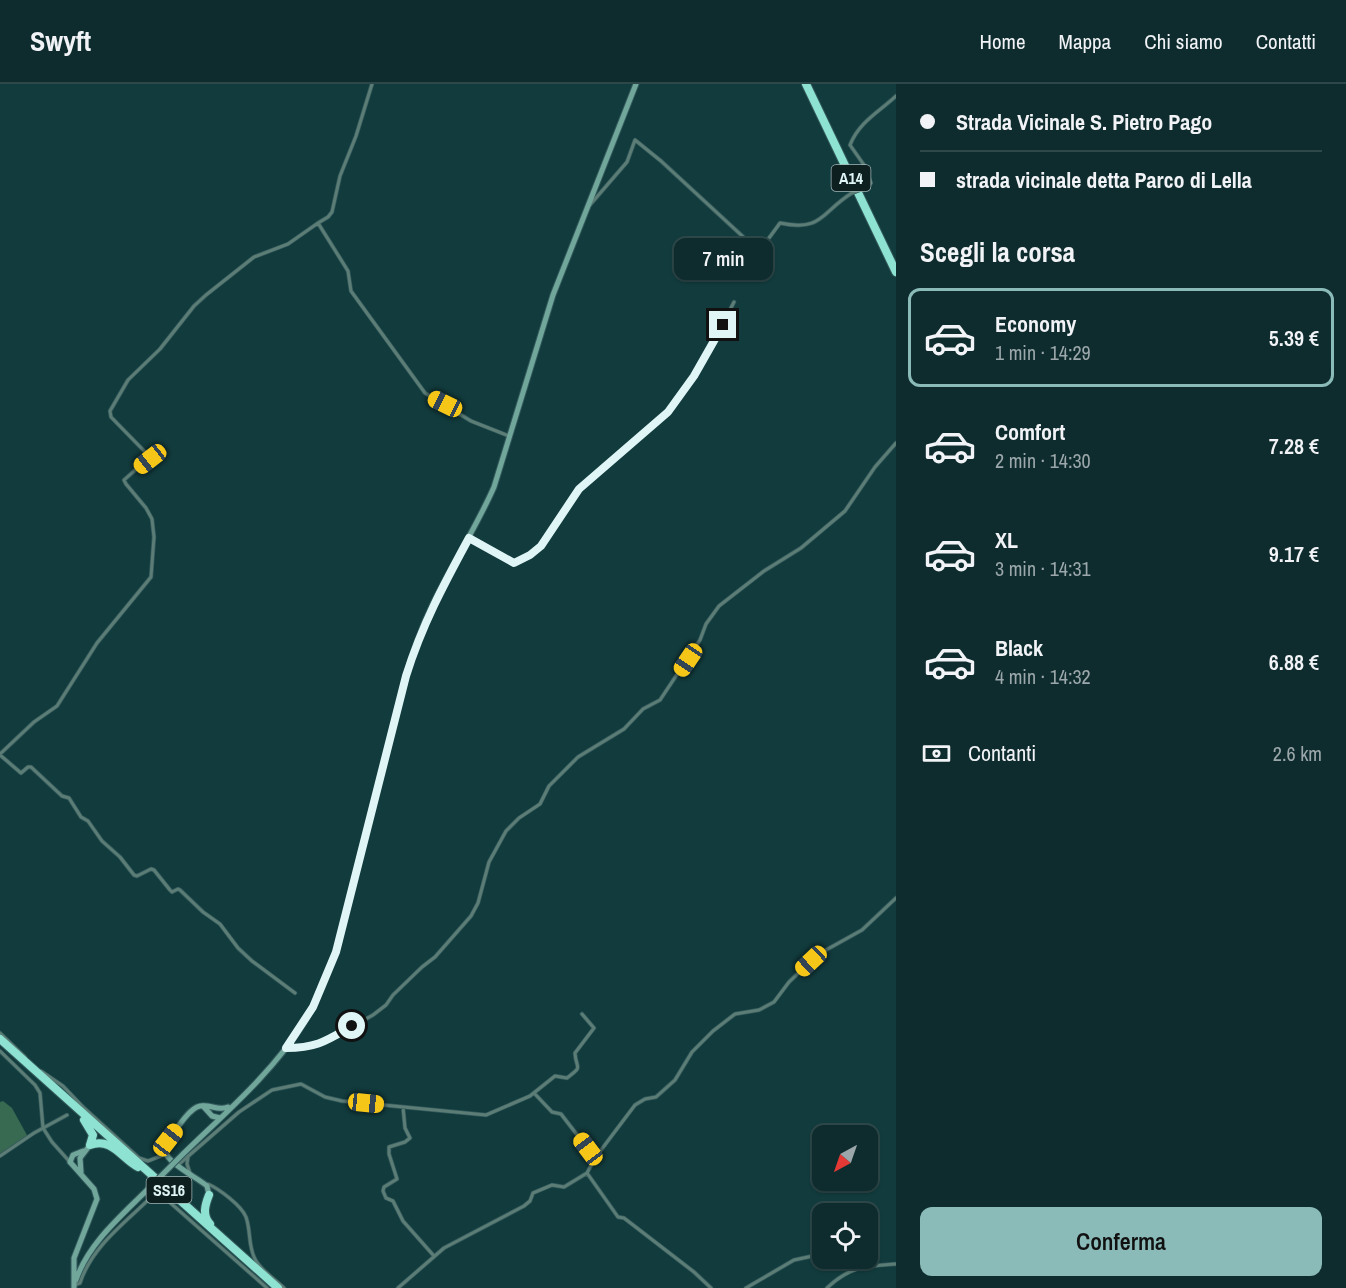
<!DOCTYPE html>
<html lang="it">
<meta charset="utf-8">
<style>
body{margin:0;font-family:"Archivo Narrow",sans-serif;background:#173436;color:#f1f3f6;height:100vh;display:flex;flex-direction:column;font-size:22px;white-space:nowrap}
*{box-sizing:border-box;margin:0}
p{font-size:20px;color:#9ba7aa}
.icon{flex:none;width:33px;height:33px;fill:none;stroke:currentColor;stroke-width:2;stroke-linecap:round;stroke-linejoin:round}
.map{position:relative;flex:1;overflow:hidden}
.panel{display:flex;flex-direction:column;background:#0e2c2e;width:450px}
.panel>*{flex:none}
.top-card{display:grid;align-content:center;height:132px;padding:0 24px;background:#0e2c2e}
.needle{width:39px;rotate:220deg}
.tools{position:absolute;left:812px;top:1041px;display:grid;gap:12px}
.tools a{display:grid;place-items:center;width:66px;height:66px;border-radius:12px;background:#0e2c2e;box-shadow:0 2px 4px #0004,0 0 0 2px #2e484a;font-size:30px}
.end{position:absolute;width:27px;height:27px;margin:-14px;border:8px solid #e0f6f6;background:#111;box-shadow:0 0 0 3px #111}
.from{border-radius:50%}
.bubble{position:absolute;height:42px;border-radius:12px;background:#0e2c2e;box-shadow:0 2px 4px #0004,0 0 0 2px #2e484a;font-size:20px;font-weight:600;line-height:42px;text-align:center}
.car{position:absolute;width:18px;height:36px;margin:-18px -9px;border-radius:8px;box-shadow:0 0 4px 2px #0007;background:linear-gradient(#f5c518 24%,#345 0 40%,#f5c518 0 76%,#345 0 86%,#f5c518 0)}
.top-card b{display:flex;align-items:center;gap:21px;height:57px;font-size:22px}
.top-card b+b{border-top:2px solid #2e484a}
.top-card i{width:15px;height:15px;background:#f1f3f6}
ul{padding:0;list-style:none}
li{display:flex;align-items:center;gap:18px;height:99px;margin:0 12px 9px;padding:0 12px;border:3px solid transparent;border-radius:12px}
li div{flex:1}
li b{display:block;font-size:22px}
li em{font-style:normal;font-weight:600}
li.selected{border-color:#8bbbb9}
li>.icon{width:54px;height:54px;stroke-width:1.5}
h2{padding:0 24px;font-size:27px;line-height:72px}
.pay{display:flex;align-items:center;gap:15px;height:66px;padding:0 24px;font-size:22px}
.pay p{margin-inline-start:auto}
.cta{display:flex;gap:12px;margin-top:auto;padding:12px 24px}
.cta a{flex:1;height:69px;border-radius:12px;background:#8bbbb9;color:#111;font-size:24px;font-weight:600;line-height:69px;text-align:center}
header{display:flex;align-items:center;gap:36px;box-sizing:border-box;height:84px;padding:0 30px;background:#0e2c2e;border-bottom:2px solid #2e484a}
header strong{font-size:28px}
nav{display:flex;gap:33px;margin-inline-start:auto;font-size:21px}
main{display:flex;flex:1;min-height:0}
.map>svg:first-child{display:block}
</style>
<header>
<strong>Swyft</strong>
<nav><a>Home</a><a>Mappa</a><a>Chi siamo</a><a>Contatti</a></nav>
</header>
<main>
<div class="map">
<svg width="896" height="1204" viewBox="0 0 896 1204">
<rect width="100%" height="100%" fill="#123b3d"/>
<!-- green -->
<path fill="#386951" d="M3 1017 12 1024 28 1053 0 1070V1018Z"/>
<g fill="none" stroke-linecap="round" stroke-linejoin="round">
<defs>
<path id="street" d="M867 103 871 99 864 81 850 61C859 38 879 28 896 12
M589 122 627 78 635 56 661 77 752 161 761 165 780 139C823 148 821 128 852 109
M318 139 328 133 332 128 340 92 356 52 372 0
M469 454 514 479 530 471 541 462 579 406 668 328 703 278 734 218
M0 670 34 638 57 622 97 559 151 493 154 453 152 435 146 424 126 400 124 396 150 373 111 333 110 327 128 296 160 265 194 222 206 211 254 173 288 160 318 139 348 187 351 207 425 309 471 337 509 352
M0 671 21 689 28 683H31L62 712 69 714 81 733 88 737 102 757 120 773 134 791 137 792 151 785 154 786 170 806 172 808 178 805 180 806 203 828 220 840 238 864 252 877 295 909
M0 949 25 973
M288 964H308L321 960 373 931 386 921 393 911 422 883 435 873 471 832 478 819 489 778 506 747 519 734 540 720 549 702 578 673 624 645 643 625 660 616 700 556 706 540 719 522 764 487 801 464 845 427 875 383 896 359
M0 967 35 1001 40 1009 43 1044 52 1058 69 1077
M41 987 63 1002 83 1023 139 1074 148 1077 166 1070
M534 1009 552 1028 561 1030 595 1074
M403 1023 405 1044 410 1054 405 1058 389 1063V1070L397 1095 384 1103 383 1107 386 1114 393 1117 403 1137 434 1172
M0 1072 34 1049 67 1031
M188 1073 187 1080 190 1089
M178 1081 239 1028 272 1006 301 1000 325 1013 342 1017 486 1031 530 1012 555 992 567 994C584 981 576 986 575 969L594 944 582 930
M587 1089 618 1133 624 1134 694 1188 711 1204
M208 1100C219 1105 241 1121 246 1133 251 1147 248 1162 255 1175 260 1186 275 1195 284 1204
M830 1174 833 1179 844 1177 858 1182
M74 1201 80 1199C93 1159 131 1135 157 1107L267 1204
M398 1204 444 1164 524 1122 530 1117 533 1109 552 1101 564 1103 587 1089 595 1074 635 1021 645 1015 656 1013 675 996 692 968 713 947 735 930 759 926 774 918 789 898 811 877 826 866 862 846 896 814
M746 1204 794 1176 822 1170
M827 1204C850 1182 866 1182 896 1180"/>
<path id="secondary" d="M203 1022 212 1032 220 1034
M183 1070C225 1029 271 990 303 940 317 918 327 893 336 868L406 592C413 568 421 545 432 522 451 482 476 444 494 403L553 211 636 0
M70 1078 94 1105 97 1115 74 1174V1204
M70 1078 73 1071 83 1067
M81 1088 80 1074 90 1061
M209 1111 207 1102C198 1094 167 1079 165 1067 164 1059 171 1052 175 1047 181 1039 188 1027 197 1023 208 1018 217 1028 228 1023
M76 1196C88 1160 120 1133 147 1106"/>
<path id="highway" d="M806 0 896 188
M0 955 278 1204
M84 1036 93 1051 90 1061
M90 1061C112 1053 121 1074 138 1083
M209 1111C205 1121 202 1131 210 1140"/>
</defs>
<!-- street casing -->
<use href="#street" stroke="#33595b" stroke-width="4.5"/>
<!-- secondary casing -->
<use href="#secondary" stroke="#33595b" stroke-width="7"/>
<!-- highway casing -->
<use href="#highway" stroke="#33595b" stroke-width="10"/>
<!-- street -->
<use href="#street" stroke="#5c7d76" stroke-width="3"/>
<!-- secondary -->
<use href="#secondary" stroke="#71a69b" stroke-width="5"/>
<!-- highway -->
<use href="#highway" stroke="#8de2d1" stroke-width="8"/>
<defs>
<path id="street-bridge" d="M852 109 867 103"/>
<path id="secondary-bridge" d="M147 1106 183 1070"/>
</defs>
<!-- street-bridge casing -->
<use href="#street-bridge" stroke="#33595b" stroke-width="4.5" stroke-linecap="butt"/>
<!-- secondary-bridge casing -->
<use href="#secondary-bridge" stroke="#33595b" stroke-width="7" stroke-linecap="butt"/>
<!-- street-bridge -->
<use href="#street-bridge" stroke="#5c7d76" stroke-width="3"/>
<!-- secondary-bridge -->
<use href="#secondary-bridge" stroke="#71a69b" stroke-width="5"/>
</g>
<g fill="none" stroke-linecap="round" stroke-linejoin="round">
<!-- route -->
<path stroke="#e0f6f6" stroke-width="8" d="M352 942C326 957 317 964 286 964L313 923 336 868 406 592C422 541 444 500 469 454L514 479 530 471 541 462 579 405 668 328 694 292 723 241"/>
</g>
<g text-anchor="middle" stroke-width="4.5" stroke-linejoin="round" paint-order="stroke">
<!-- shield labels -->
<g fill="#0e1f20" stroke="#a1b6b6" stroke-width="1.5">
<rect x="831.5" y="81" width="39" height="26" rx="4.5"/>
<rect x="146.5" y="1093" width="45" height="26" rx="4.5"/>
</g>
<g font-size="16" font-weight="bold" fill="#e0f6f6">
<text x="851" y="100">A14</text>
<text x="169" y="1112">SS16</text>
</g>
</g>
</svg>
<div class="tools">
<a><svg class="needle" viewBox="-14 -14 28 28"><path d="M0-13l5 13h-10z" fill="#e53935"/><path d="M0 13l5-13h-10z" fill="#9ba7aa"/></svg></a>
<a><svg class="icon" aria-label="locate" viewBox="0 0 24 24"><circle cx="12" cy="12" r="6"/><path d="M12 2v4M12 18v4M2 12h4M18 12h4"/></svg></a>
</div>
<i class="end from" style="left:352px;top:942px"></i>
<i class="end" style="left:723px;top:241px"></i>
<div class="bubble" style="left:674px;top:154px;width:99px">7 min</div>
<i class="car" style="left:445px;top:320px;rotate:296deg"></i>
<i class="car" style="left:150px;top:375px;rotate:232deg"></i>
<i class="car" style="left:688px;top:576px;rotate:214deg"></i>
<i class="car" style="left:811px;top:877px;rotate:227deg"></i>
<i class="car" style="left:366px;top:1019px;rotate:96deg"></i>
<i class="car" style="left:168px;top:1056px;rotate:38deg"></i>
<i class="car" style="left:588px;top:1065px;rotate:323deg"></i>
</div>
<section class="panel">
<div class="top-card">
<b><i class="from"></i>Strada Vicinale S. Pietro Pago</b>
<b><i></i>strada vicinale detta Parco di Lella</b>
</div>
<h2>Scegli la corsa</h2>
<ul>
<li class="selected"><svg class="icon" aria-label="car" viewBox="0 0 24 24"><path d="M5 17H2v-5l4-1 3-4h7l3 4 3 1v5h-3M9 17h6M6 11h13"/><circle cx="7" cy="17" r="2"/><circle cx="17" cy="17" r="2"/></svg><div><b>Economy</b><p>1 min · 14:29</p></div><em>5.39 €</em></li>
<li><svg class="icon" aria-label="car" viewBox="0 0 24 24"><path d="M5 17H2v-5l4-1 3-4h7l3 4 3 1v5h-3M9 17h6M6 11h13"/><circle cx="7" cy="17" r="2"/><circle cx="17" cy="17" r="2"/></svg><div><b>Comfort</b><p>2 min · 14:30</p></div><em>7.28 €</em></li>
<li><svg class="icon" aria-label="car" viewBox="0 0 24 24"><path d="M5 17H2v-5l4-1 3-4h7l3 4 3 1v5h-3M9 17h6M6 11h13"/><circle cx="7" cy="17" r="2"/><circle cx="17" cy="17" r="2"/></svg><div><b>XL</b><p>3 min · 14:31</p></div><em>9.17 €</em></li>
<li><svg class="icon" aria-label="car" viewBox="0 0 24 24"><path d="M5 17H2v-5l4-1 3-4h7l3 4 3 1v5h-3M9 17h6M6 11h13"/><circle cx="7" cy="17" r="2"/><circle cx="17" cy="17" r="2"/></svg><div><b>Black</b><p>4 min · 14:32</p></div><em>6.88 €</em></li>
</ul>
<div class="pay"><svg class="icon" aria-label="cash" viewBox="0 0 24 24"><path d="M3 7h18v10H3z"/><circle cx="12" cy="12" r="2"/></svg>Contanti<p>2.6 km</p></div>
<div class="cta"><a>Conferma</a></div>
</section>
</main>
